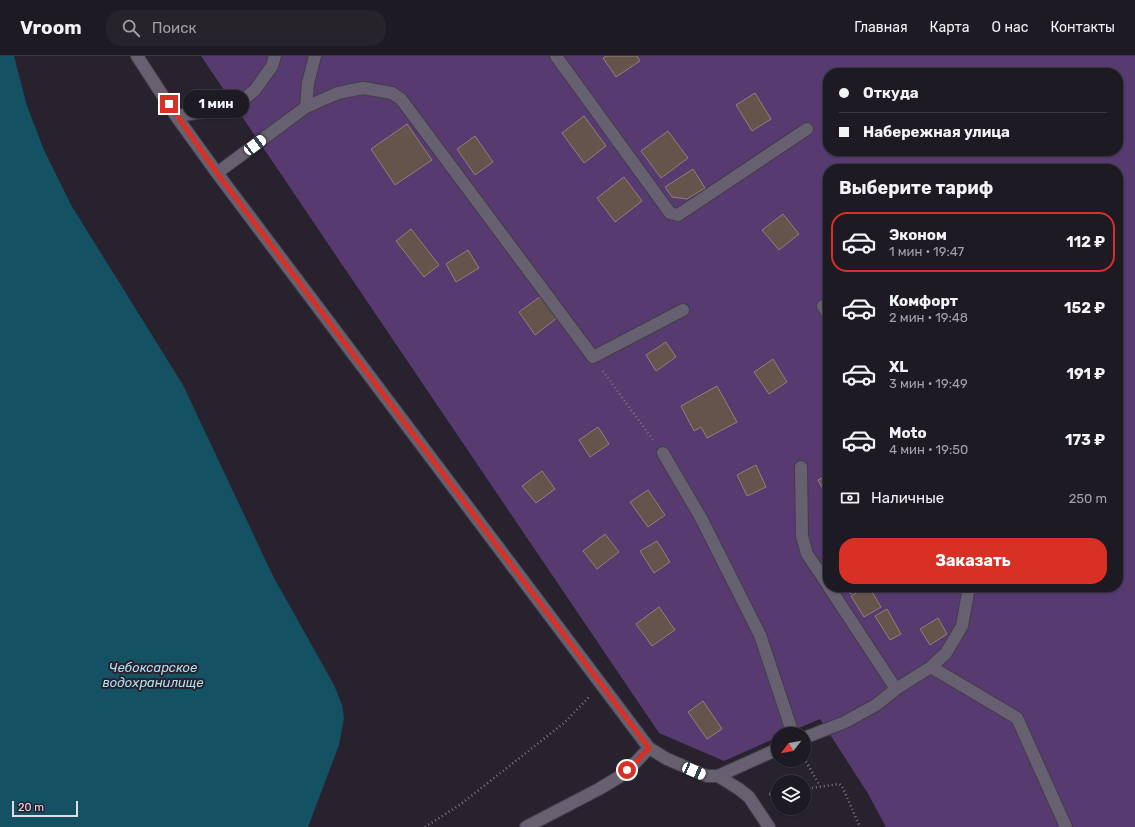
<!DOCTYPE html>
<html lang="ru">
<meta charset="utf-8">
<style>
body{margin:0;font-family:Rubik,sans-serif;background:#26232b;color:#f1f3f6;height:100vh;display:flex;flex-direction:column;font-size:15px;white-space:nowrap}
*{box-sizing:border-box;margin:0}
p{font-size:13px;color:#a1a1a6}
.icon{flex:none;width:22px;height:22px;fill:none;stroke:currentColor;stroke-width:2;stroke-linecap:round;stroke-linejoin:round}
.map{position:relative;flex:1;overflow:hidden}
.details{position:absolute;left:823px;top:108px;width:300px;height:428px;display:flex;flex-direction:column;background:#1e1a23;border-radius:16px;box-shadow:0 1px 3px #0004,0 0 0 1px #3c3841}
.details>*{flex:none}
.hud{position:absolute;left:823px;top:12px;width:300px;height:88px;border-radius:16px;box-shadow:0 1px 3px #0004,0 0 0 1px #3c3841;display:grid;align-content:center;height:88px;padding:0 16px;background:#1e1a23}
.needle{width:26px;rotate:239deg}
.tools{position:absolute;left:771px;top:671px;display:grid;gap:8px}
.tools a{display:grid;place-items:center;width:40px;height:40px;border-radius:50%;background:#1e1a23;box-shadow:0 1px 3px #0004,0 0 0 1px #3c3841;font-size:20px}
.scale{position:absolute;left:12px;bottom:10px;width:66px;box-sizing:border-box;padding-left:4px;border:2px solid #e0dce5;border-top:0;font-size:11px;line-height:14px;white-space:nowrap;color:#e0dce5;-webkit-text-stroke:3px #28222f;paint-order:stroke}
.end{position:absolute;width:18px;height:18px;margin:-9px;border:5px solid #d93025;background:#fff;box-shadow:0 0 0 2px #fff}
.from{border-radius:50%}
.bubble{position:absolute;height:28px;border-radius:14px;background:#1e1a23;box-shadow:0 1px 3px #0004,0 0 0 1px #3c3841;font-size:13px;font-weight:700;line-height:28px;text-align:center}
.car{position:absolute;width:12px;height:24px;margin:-12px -6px;border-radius:5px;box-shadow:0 0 3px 1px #0007;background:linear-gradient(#fff 24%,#345 0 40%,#fff 0 76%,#345 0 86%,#fff 0)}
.hud b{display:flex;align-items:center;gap:14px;height:38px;font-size:15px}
.hud b+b{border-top:1px solid #3c3841}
.hud i{width:10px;height:10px;background:#f1f3f6}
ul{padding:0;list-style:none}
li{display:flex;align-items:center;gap:12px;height:60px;margin:0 8px 6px;padding:0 8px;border:2px solid transparent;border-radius:16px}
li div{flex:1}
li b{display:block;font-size:15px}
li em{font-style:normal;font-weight:700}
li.current{border-color:#d93025}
li>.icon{width:36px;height:36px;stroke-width:1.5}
h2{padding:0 16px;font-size:18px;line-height:48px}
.pay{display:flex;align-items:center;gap:10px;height:44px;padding:0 16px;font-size:15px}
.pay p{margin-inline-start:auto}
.button{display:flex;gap:8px;margin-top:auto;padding:8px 16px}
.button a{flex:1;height:46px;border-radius:16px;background:#d93025;color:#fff;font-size:16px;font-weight:700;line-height:46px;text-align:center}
header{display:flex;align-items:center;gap:24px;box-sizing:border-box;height:56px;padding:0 20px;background:#1e1a23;border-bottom:1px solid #3c3841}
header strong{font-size:19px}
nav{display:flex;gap:22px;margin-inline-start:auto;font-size:14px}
.search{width:280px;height:36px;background:#26232b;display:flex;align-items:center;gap:10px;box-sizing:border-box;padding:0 14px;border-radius:16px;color:#a1a1a6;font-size:15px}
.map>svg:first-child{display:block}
</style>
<header>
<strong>Vroom</strong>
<div class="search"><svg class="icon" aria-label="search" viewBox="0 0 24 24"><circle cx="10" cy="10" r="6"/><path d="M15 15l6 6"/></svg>Поиск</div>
<nav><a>Главная</a><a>Карта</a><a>О нас</a><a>Контакты</a></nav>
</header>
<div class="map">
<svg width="1135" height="771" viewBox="0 0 1135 771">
<rect width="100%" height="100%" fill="#28222f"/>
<!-- green -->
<path fill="#563a70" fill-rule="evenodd" d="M201 0H1135V771H886L867 736 820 663 785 678H778V681L724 705 659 677ZM828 17H1118V95H828ZM828 113H1118V531H828Z"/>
<!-- water -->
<path fill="#135163" d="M0 0H14L27 50 44 94 71 149 183 329 273 520 334 629 342 649 344 662 339 689 308 771H0Z"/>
<!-- building -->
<path fill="#64544b" stroke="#928177" d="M606 0H637L640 5 616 21 603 2Z
M755 37 771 63 752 75 736 49Z
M584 60 606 90 584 107 562 77Z
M407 68 432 104 395 129 371 93Z
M668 75 688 102 661 122 641 95Z
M475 80 493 106 475 119 457 93Z
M693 113 705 132 687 143 672 141 665 131Z
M624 121 642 145 615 166 597 142Z
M783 158 799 178 779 194 762 174Z
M411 173 439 209 424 221 396 185Z
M468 194 479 212 456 226 446 208Z
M541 240 557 262 535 279 519 256Z
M666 286 676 301 656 315 646 299Z
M773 303 787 326 769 338 754 316Z
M717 330 737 366 707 382 701 371 694 375 681 350Z
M598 371 609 388 590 401 579 384Z
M756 409 766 431 747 440 737 419Z
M542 415 555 433 536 447 522 430Z
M828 419V442L818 424Z
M648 434 665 459 648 471 630 446Z
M605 478 619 496 597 513 583 495Z
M657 485 670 506 654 517 640 495Z
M845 531H861L850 538Z
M866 531H869L881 551 864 561 851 540Z
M659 551 675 574 652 590 636 568Z
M887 553 901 578 890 584 875 560Z
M938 562 947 578 930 589 920 573Z
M703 645 722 673 707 683 688 656Z"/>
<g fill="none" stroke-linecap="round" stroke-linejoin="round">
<defs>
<path id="minor" d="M137 0 176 60 217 117 649 692 667 703 707 720H718L778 693
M556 0 670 157 678 159 807 73
M306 51 308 27 315 0
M176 60 223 53 239 47 255 34 272 10 275 0
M217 117 306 51 338 37 363 32 392 37 401 43 593 301 683 254
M823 250 828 258
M663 397 701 462 760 579 793 678
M801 411 802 480 807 498 828 529
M829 531 896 633
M931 611 1017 662 1066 771
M804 682 845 666 876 649 896 633 931 611 946 597 962 570 969 531
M718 720 739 733 749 741 769 771
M526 771 599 733 619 721 635 707 649 692"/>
</defs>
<!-- minor casing -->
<use href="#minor" stroke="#433d48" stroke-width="14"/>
<!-- path -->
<path stroke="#7b7681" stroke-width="2.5" stroke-dasharray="1 3" stroke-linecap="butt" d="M603 315 653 384
M804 702 820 730
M804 733 839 728 842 730 860 771
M769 738 778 737
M425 771 461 748 564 667 590 640"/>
<!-- minor -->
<use href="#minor" stroke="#676070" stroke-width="12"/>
</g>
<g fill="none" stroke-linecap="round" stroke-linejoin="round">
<!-- route -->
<path stroke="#d93025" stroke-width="5" d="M169 48 217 117 649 692 635 707 627 714"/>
</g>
<g text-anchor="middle" stroke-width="4" stroke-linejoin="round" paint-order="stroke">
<!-- water labels -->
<g font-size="13" font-style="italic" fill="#afe0f2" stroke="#28222f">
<text x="153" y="616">Чебоксарское<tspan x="153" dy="15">водохранилище</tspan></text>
</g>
</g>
</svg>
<div class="tools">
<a><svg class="needle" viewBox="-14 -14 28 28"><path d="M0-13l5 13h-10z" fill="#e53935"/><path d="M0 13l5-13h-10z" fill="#a1a1a6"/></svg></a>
<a><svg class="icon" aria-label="layers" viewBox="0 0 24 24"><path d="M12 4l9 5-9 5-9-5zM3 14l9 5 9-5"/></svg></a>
</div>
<div class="scale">20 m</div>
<i class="end from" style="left:627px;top:714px"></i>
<i class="end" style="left:169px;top:48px"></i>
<div class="bubble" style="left:183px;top:34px;width:66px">1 мин</div>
<i class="car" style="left:255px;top:89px;rotate:53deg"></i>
<i class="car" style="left:694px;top:715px;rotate:113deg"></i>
<div class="hud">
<b><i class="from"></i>Откуда</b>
<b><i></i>Набережная улица</b>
</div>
<section class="details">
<h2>Выберите тариф</h2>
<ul>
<li class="current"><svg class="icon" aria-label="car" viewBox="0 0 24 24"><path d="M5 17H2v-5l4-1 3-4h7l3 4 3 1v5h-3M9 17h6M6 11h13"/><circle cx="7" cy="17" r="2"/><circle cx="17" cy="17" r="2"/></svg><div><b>Эконом</b><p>1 мин · 19:47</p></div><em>112 ₽</em></li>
<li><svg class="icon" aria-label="car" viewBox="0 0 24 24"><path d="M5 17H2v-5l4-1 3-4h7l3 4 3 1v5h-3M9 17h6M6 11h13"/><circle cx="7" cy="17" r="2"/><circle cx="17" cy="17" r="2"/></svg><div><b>Комфорт</b><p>2 мин · 19:48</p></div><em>152 ₽</em></li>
<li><svg class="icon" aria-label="car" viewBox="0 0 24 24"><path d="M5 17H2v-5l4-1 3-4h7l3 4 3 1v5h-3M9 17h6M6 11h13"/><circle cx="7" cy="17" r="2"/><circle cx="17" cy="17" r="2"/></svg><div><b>XL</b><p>3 мин · 19:49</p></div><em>191 ₽</em></li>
<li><svg class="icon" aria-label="car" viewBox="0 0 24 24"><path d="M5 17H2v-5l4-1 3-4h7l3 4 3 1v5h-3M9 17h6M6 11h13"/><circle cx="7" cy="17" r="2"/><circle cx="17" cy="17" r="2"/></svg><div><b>Moto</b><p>4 мин · 19:50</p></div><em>173 ₽</em></li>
</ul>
<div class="pay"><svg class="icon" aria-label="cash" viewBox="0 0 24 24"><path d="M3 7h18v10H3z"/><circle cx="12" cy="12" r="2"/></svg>Наличные<p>250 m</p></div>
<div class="button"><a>Заказать</a></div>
</section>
</div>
